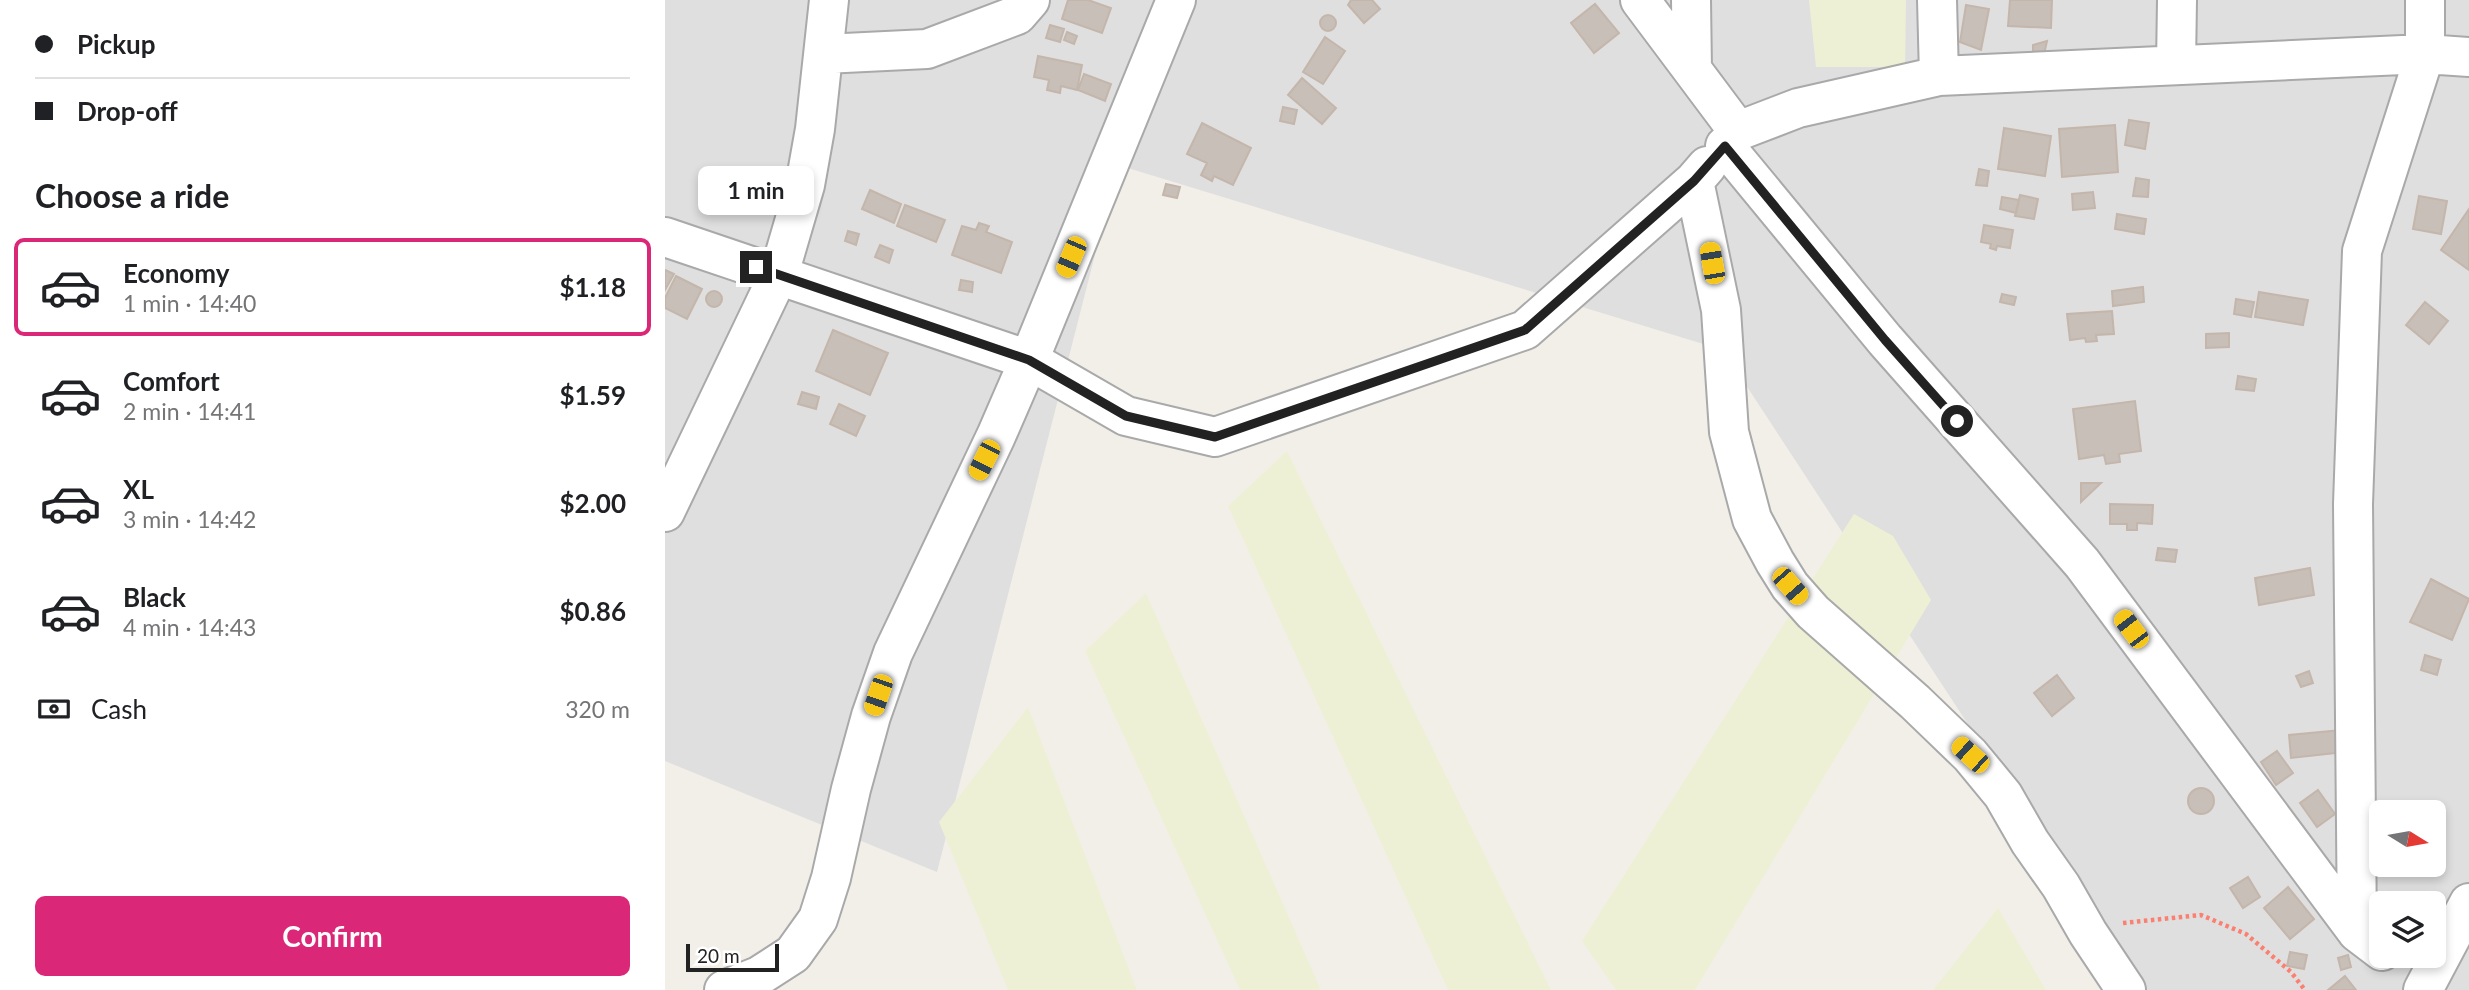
<!DOCTYPE html>
<meta charset="utf-8">
<style>
body{margin:0;font-family:Lato,sans-serif;background:#f2f2f2;color:#202124;height:100vh;display:flex;flex-direction:column;font-size:26px;white-space:nowrap}
*{box-sizing:border-box;margin:0}
p{font-size:23px;color:#757577}
.icon{flex:none;width:38px;height:38px;fill:none;stroke:currentColor;stroke-width:2;stroke-linecap:round;stroke-linejoin:round}
.map{position:relative;flex:1;overflow:hidden}
.drawer{display:flex;flex-direction:column;background:#fff;width:665px}
.drawer>*{flex:none}
.top-card{display:grid;align-content:center;height:154px;padding:0 35px;background:#fff}
.needle{width:46px;rotate:101deg}
.buttons{position:absolute;left:1704px;top:800px;display:grid;gap:14px}
.buttons a{display:grid;place-items:center;width:77px;height:77px;border-radius:10px;background:#fff;box-shadow:0 4px 10px #0003;font-size:35px}
.scale{position:absolute;left:21px;bottom:18px;width:93px;box-sizing:border-box;padding-left:7px;border:4px solid #222;border-top:0;font-size:19px;line-height:24px;white-space:nowrap;color:#222;-webkit-text-stroke:5px #fff;paint-order:stroke}
.end{position:absolute;width:32px;height:32px;margin:-16px;border:9px solid #222;background:#fff;box-shadow:0 0 0 4px #fff}
.from{border-radius:50%}
.bubble{position:absolute;height:49px;border-radius:10px;background:#fff;box-shadow:0 4px 10px #0003;font-size:23px;font-weight:700;line-height:49px;text-align:center}
.car{position:absolute;width:21px;height:42px;margin:-21px -10px;border-radius:9px;box-shadow:0 0 5px 2px #0007;background:linear-gradient(#f5c518 24%,#345 0 40%,#f5c518 0 76%,#345 0 86%,#f5c518 0)}
.top-card b{display:flex;align-items:center;gap:24px;height:66px;font-size:26px}
.top-card b+b{border-top:2px solid #e0e0e0}
.top-card i{width:18px;height:18px;background:#202124}
ul{padding:0;list-style:none}
li{display:flex;align-items:center;gap:21px;height:98px;margin:0 14px 10px;padding:0 21px;border:4px solid transparent;border-radius:10px}
li div{flex:1}
li b{display:block;font-size:26px}
li em{font-style:normal;font-weight:700}
li.active{border-color:#db2777}
li>.icon{width:63px;height:63px;stroke-width:1.5}
h2{padding:0 35px;font-size:32px;line-height:84px}
.pay{display:flex;align-items:center;gap:18px;height:77px;padding:0 35px;font-size:26px}
.pay p{margin-inline-start:auto}
.action{display:flex;gap:14px;margin-top:auto;padding:14px 35px}
.action a{flex:1;height:80px;border-radius:10px;background:#db2777;color:#fff;font-size:28px;font-weight:700;line-height:80px;text-align:center}
main{display:flex;flex:1;min-height:0}
.map>svg:first-child{display:block}
</style>
<main>
<section class="drawer">
<div class="top-card">
<b><i class="from"></i>Pickup</b>
<b><i></i>Drop-off</b>
</div>
<h2>Choose a ride</h2>
<ul>
<li class="active"><svg class="icon" aria-label="car" viewBox="0 0 24 24"><path d="M5 17H2v-5l4-1 3-4h7l3 4 3 1v5h-3M9 17h6M6 11h13"/><circle cx="7" cy="17" r="2"/><circle cx="17" cy="17" r="2"/></svg><div><b>Economy</b><p>1 min · 14:40</p></div><em>$1.18</em></li>
<li><svg class="icon" aria-label="car" viewBox="0 0 24 24"><path d="M5 17H2v-5l4-1 3-4h7l3 4 3 1v5h-3M9 17h6M6 11h13"/><circle cx="7" cy="17" r="2"/><circle cx="17" cy="17" r="2"/></svg><div><b>Comfort</b><p>2 min · 14:41</p></div><em>$1.59</em></li>
<li><svg class="icon" aria-label="car" viewBox="0 0 24 24"><path d="M5 17H2v-5l4-1 3-4h7l3 4 3 1v5h-3M9 17h6M6 11h13"/><circle cx="7" cy="17" r="2"/><circle cx="17" cy="17" r="2"/></svg><div><b>XL</b><p>3 min · 14:42</p></div><em>$2.00</em></li>
<li><svg class="icon" aria-label="car" viewBox="0 0 24 24"><path d="M5 17H2v-5l4-1 3-4h7l3 4 3 1v5h-3M9 17h6M6 11h13"/><circle cx="7" cy="17" r="2"/><circle cx="17" cy="17" r="2"/></svg><div><b>Black</b><p>4 min · 14:43</p></div><em>$0.86</em></li>
</ul>
<div class="pay"><svg class="icon" aria-label="cash" viewBox="0 0 24 24"><path d="M3 7h18v10H3z"/><circle cx="12" cy="12" r="2"/></svg>Cash<p>320 m</p></div>
<div class="action"><a>Confirm</a></div>
</section>
<div class="map">
<svg width="1804" height="990" viewBox="0 0 1804 990">
<rect width="100%" height="100%" fill="#f2efe9"/>
<!-- residential -->
<path fill="#e0dfdf" fill-rule="evenodd" d="M0 0H1804V990H1477L1058 350 453 165 272 872 0 761ZM1717 812H1769V864H1717ZM1717 903H1769V956H1717Z"/>
<!-- farmland -->
<path fill="#eef0d5" d="M1144 0H1241L1240 67H1151Z
M622 451 886 990H783L563 506Z
M1189 514 1228 536 1266 600 1030 990H951L917 941Z
M481 593 656 990H575L420 651Z
M363 707 472 990H343L274 822Z
M1333 908 1381 990H1268Z"/>
<!-- building -->
<path fill="#c7bfb8" stroke="#c4b6ab" stroke-width="2" d="M403 0H423L446 8 437 33 397 19Z
M686 0H707L715 9 699 23 683 5Z
M1345 0H1387L1386 28 1343 26Z
M930 4 954 33 929 53 906 23Z
M1301 5 1324 9 1316 50 1295 42Z
M655 23a8 8 0 1 1 16 0a8 8 0 1 1-16 0Z
M385 25 399 29 395 42 381 38Z
M402 32 412 36 409 44 399 40Z
M660 37 680 51 658 84 638 72Z
M1382 41 1378 59 1368 55V45Z
M373 56 417 65 412 90 396 86 395 93 382 90 384 80 369 77Z
M419 74 446 84 440 101 413 90Z
M637 78 671 108 657 124 623 95Z
M618 107 632 110 629 124 615 121Z
M1464 120 1484 123 1480 149 1460 145Z
M537 123 586 148 568 185 549 176 547 181 536 175 542 163 522 154Z
M1450 125 1453 172 1397 177 1394 129Z
M1339 128 1386 136 1380 176 1333 169Z
M1314 169 1324 171 1322 186 1311 185Z
M1471 178 1484 180 1483 197 1468 196Z
M501 184 515 187 512 198 498 195Z
M205 190 236 204 229 223 197 209Z
M1428 192 1430 208 1408 210 1407 194Z
M1355 195 1373 199 1369 219 1350 216Z
M1754 196 1782 201 1776 234 1748 229Z
M1337 197 1354 200 1351 213 1335 209Z
M240 205 280 220 271 242 232 226Z
M1804 209V270L1776 250Z
M1452 214 1481 219 1479 234 1450 229Z
M314 223 324 226 321 232 347 242 336 273 287 255 297 226 311 230Z
M1319 225 1348 230 1345 248 1332 246 1331 250 1325 248 1326 244 1316 242Z
M183 231 194 234 191 245 180 241Z
M215 245 228 250 224 263 210 257Z
M0 270 9 274 0 290Z
M11 276 37 289 22 319 0 308V298Z
M296 280 308 282 307 292 294 290Z
M1478 287 1479 302 1448 306 1447 291Z
M41 299a8 8 0 1 1 16 0a8 8 0 1 1-16 0Z
M1594 292 1643 300 1638 325 1590 317Z
M1337 294 1351 297 1349 305 1335 302Z
M1571 299 1589 302 1586 317 1569 314Z
M1760 302 1783 321 1764 344 1741 325Z
M1447 311 1449 334 1431 335 1432 341 1421 342 1420 338 1405 340 1402 314Z
M168 330 223 353 205 395 151 371Z
M1564 333V347L1541 348V334Z
M1573 376 1591 379 1589 391 1571 389Z
M137 392 154 397 151 409 133 404Z
M1470 401 1476 451 1454 454 1455 462 1441 464 1439 455 1414 459 1408 409Z
M174 404 200 416 191 436 165 424Z
M1416 483H1436L1416 502Z
M1445 504 1488 505 1487 524 1472 523V530H1462V524H1445Z
M1493 548 1512 550 1510 562 1491 560Z
M1645 568 1649 595 1594 605 1590 578Z
M1766 579 1804 599 1787 640 1745 622Z
M1760 655 1776 660 1772 675 1756 670Z
M1644 671 1648 683 1636 687 1631 676Z
M1392 675 1409 698 1387 716 1369 693Z
M1676 730 1679 752 1626 758 1624 735Z
M1612 751 1628 773 1611 785 1596 762Z
M1523 801a13 13 0 1 1 26 0a13 13 0 1 1-26 0Z
M1653 790 1670 814 1652 827 1635 803Z
M1583 877 1595 897 1578 908 1565 888Z
M1623 887 1649 919 1625 939 1599 908Z
M1625 952 1642 955 1639 969 1622 966Z
M1683 955 1686 967 1676 970 1673 958Z
M1680 976 1691 990H1663Z"/>
<g fill="none" stroke-linecap="round" stroke-linejoin="round">
<defs>
<path id="minor" d="M975 0 1073 131 1133 108 1274 76 1760 54 1804 57
M1026 0 1027 69
M1272 0 1274 76
M159 54 262 49 352 15 365 0
M1511 65 1512 0
M1060 146 1220 340 1417 563 1692 932 1717 951
M1042 166 1029 181 1056 310 1064 432 1087 519 1110 562 1125 586 1148 612 1250 702 1305 755 1338 795 1365 842 1396 886 1423 933 1461 990
M0 237 364 360 511 0
M0 512 114 274 140 185 150 129 164 0
M1692 932 1688 504 1697 251 1760 54V0
M59 990 94 976 128 954 153 919 166 878 186 789 206 716 228 653 331 436 364 360 461 416 550 437 860 330 1029 181
M1758 990 1804 903"/>
</defs>
<!-- minor casing -->
<use href="#minor" stroke="#a9a9a9" stroke-width="42"/>
<!-- path -->
<path stroke="#fa8072" stroke-width="4.5" stroke-dasharray="3.5 3.5" stroke-linecap="butt" d="M1458 923 1536 915 1581 934 1626 972 1640 990"/>
<!-- minor -->
<use href="#minor" stroke="#fff" stroke-width="38"/>
</g>
<g fill="none" stroke-linecap="round" stroke-linejoin="round">
<!-- route -->
<path stroke="#222" stroke-width="9" d="M91 267 364 360 461 416 550 437 860 330 1029 181 1060 146 1220 340 1292 421"/>
</g>
</svg>
<div class="buttons">
<a><svg class="needle" viewBox="-14 -14 28 28"><path d="M0-13l5 13h-10z" fill="#e53935"/><path d="M0 13l5-13h-10z" fill="#757577"/></svg></a>
<a><svg class="icon" aria-label="layers" viewBox="0 0 24 24"><path d="M12 4l9 5-9 5-9-5zM3 14l9 5 9-5"/></svg></a>
</div>
<div class="scale">20 m</div>
<i class="end from" style="left:1292px;top:421px"></i>
<i class="end" style="left:91px;top:267px"></i>
<div class="bubble" style="left:33px;top:166px;width:116px">1 min</div>
<i class="car" style="left:406px;top:257px;rotate:203deg"></i>
<i class="car" style="left:1047px;top:263px;rotate:350deg"></i>
<i class="car" style="left:319px;top:460px;rotate:207deg"></i>
<i class="car" style="left:1125px;top:586px;rotate:139deg"></i>
<i class="car" style="left:1466px;top:629px;rotate:323deg"></i>
<i class="car" style="left:213px;top:695px;rotate:199deg"></i>
<i class="car" style="left:1305px;top:755px;rotate:312deg"></i>
</div>
</main>
